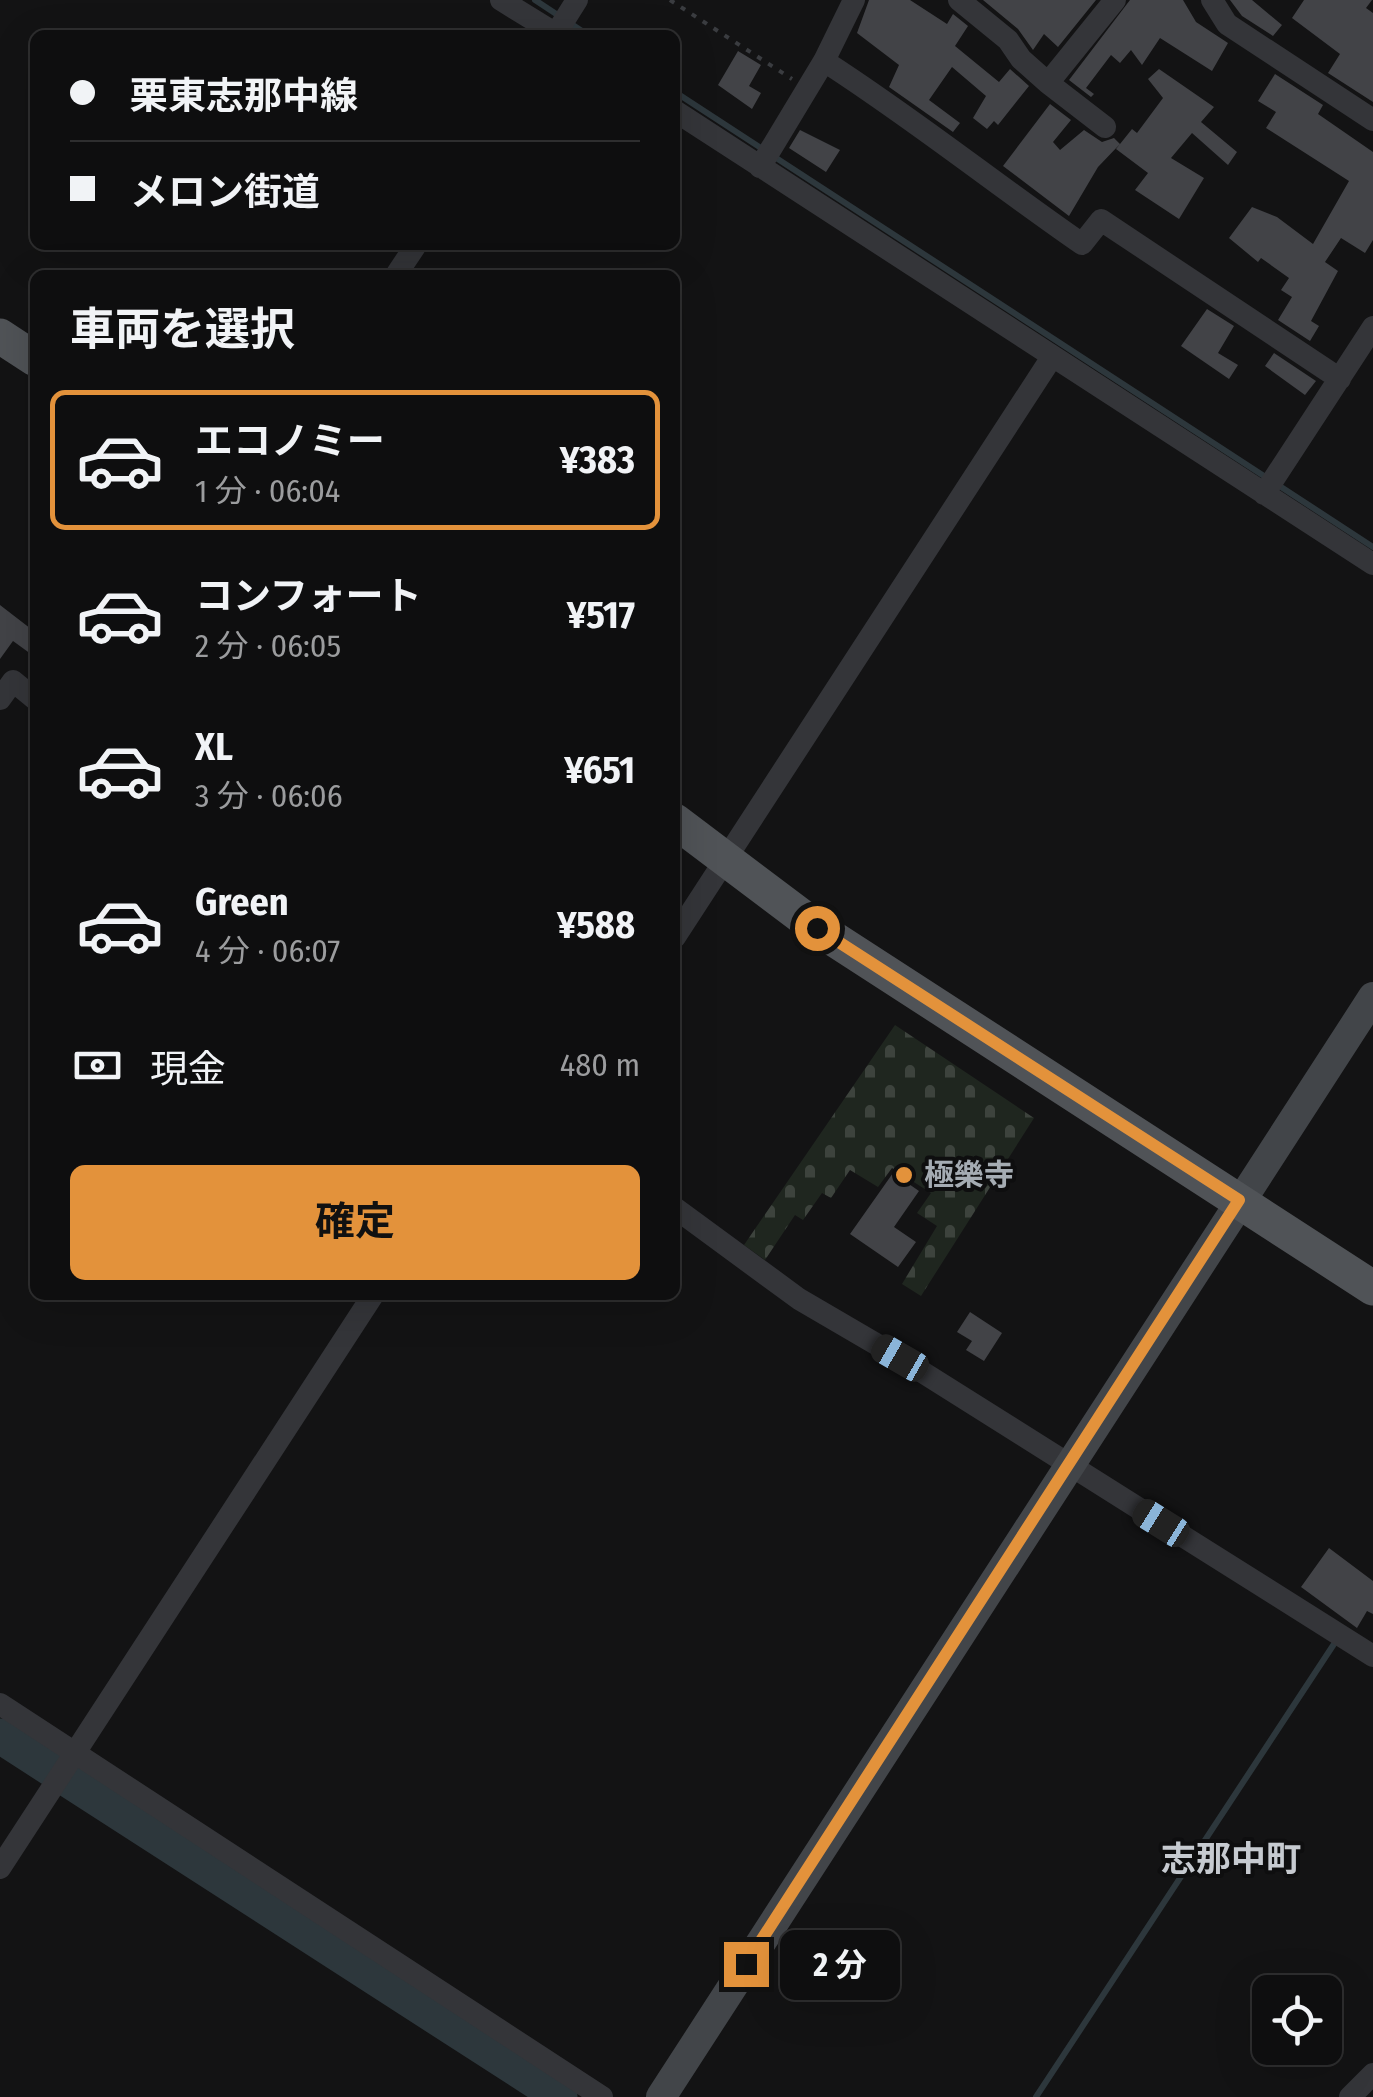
<!DOCTYPE html>
<html lang="ja">
<meta charset="utf-8">
<style>
body{margin:0;font-family:"Fira Sans Condensed","Noto Sans JP",sans-serif;background:#1c1c1d;color:#f1f3f6;height:100vh;display:flex;flex-direction:column;font-size:38px;white-space:nowrap}
*{box-sizing:border-box;margin:0}
p{font-size:32px;color:#9b9c9e}
.icon{flex:none;width:55px;height:55px;fill:none;stroke:currentColor;stroke-width:2;stroke-linecap:round;stroke-linejoin:round}
.map{position:relative;flex:1;overflow:hidden}
.panel{position:absolute;left:30px;top:270px;width:650px;height:1030px;display:flex;flex-direction:column;background:#0e0e0f;border-radius:15px;box-shadow:0 10px 40px #0002,0 0 0 2px #2e2e2f}
.panel>*{flex:none}
.top-card{position:absolute;left:30px;top:30px;width:650px;height:220px;border-radius:15px;box-shadow:0 10px 40px #0002,0 0 0 2px #2e2e2f;display:grid;align-content:center;height:220px;padding:0 40px;background:#0e0e0f}
.fabs{position:absolute;left:1252px;top:1975px;display:grid;gap:20px}
.fabs a{display:grid;place-items:center;width:90px;height:90px;border-radius:15px;background:#0e0e0f;box-shadow:0 10px 40px #0002,0 0 0 2px #2e2e2f;font-size:50px}
.end{position:absolute;width:45px;height:45px;margin:-22px;border:12px solid #e3923b;background:#111;box-shadow:0 0 0 5px #111}
.from{border-radius:50%}
.bubble{position:absolute;height:70px;border-radius:15px;background:#0e0e0f;box-shadow:0 10px 40px #0002,0 0 0 2px #2e2e2f;font-size:32px;font-weight:700;line-height:70px;text-align:center}
.car{position:absolute;width:30px;height:60px;margin:-30px -15px;border-radius:12px;box-shadow:0 0 8px 2px #0007;background:linear-gradient(#222 24%,#8ab4d8 0 40%,#222 0 76%,#8ab4d8 0 86%,#222 0)}
.top-card b{display:flex;align-items:center;gap:35px;height:95px;font-size:38px}
.top-card b+b{border-top:2px solid #2e2e2f}
.top-card i{width:25px;height:25px;background:#f1f3f6}
ul{padding:0;list-style:none}
li{display:flex;align-items:center;gap:30px;height:140px;margin:0 20px 15px;padding:0 20px;border:5px solid transparent;border-radius:15px}
li div{flex:1}
li b{display:block;font-size:38px}
li em{font-style:normal;font-weight:700}
li.active{border-color:#e3923b}
li>.icon{width:90px;height:90px;stroke-width:1.5}
h2{padding:0 40px;font-size:45px;line-height:120px}
.pay{display:flex;align-items:center;gap:25px;height:110px;padding:0 40px;font-size:38px}
.pay p{margin-inline-start:auto}
.primary-button{display:flex;gap:20px;margin-top:auto;padding:20px 40px}
.primary-button a{flex:1;height:115px;border-radius:15px;background:#e3923b;color:#111;font-size:40px;font-weight:700;line-height:115px;text-align:center}
.map>svg:first-child{display:block}
</style>
<div class="map">
<svg width="1373" height="2097" viewBox="0 0 1373 2097">
<defs>
<pattern id="cemetery-stones" width="16" height="16" patternUnits="userSpaceOnUse" patternTransform="scale(2.5)"><rect width="16" height="16" fill="#1f261f"/><path d="M2 7V4a2 2 0 0 1 4 0v3zM10 15v-3a2 2 0 0 1 4 0v3z" fill="#3d433d"/></pattern>
</defs>
<rect width="100%" height="100%" fill="#131314"/>
<!-- cemetery -->
<path fill="url(#cemetery-stones)" d="M895 1025 1034 1118 921 1296 902 1284 937 1226 917 1213 931 1193 892 1168 878 1187 850 1170 831 1198 822 1193 803 1220 795 1215 765 1260 744 1245Z"/>
<g fill="none" stroke-linecap="round" stroke-linejoin="round">
<!-- stream -->
<path stroke="#2d373c" stroke-width="6" d="M535 0 588 35
M675 92 1267 478
M1278 485 1373 547
M1036 2097 1334 1644"/>
<!-- river -->
<path stroke="#2d373c" stroke-width="35" d="M0 1736 560 2097"/>
</g>
<!-- building -->
<path fill="#424347" d="M869 0H910L947 24 953 14 968 26 955 46 999 82 1010 69 1029 86 998 125 994 121 987 129 973 118 986 96 952 67 929 100 960 123 953 132 889 87 899 65 857 33Z
M983 0H1096L1058 47 1044 34 1033 50 1018 29Z
M1130 0H1183L1196 22 1228 43 1212 71 1160 38 1142 65 1131 50 1120 63 1111 55 1086 88 1094 94 1091 97 1069 80Z
M1230 0H1252L1282 25 1273 36 1242 16Z
M1304 0H1372L1366 8 1373 13V102L1328 73 1340 54 1292 18Z
M738 51 761 65 749 86 761 93 752 109 718 85Z
M1159 69 1214 107 1201 122 1237 152 1228 165 1192 133 1171 158 1204 178 1179 219 1135 190 1148 173 1116 149 1132 129 1137 133 1163 98 1148 79Z
M1275 74 1323 105 1318 114 1373 152V240L1365 253 1341 238 1325 262 1338 271 1311 321 1319 326 1310 341 1278 320 1292 297 1281 290 1289 278 1261 258 1258 262 1229 238 1252 207 1277 217 1313 244 1349 181 1266 128 1276 112 1258 101Z
M1050 104 1071 120 1053 142 1060 150 1084 130 1102 142 1114 138 1120 144 1098 167 1069 216 1003 166Z
M800 130 840 150 826 172 789 148Z
M1207 309 1234 326 1218 353 1238 365 1229 379 1181 346Z
M1274 353 1316 381 1305 395 1265 366Z
M0 605 35 632V657L13 641 0 659Z
M893 1173 919 1191 894 1227 916 1242 898 1267 850 1234Z
M970 1312 1002 1333 984 1361 966 1350 972 1341 957 1332Z
M1329 1548 1373 1581V1614L1367 1611 1357 1628 1301 1587Z"/>
<g fill="none" stroke-linecap="round" stroke-linejoin="round">
<!-- path -->
<path stroke="#3a3c40" stroke-width="4" stroke-dasharray="5 8" stroke-linecap="butt" d="M670 0 792 79"/>
<!-- street -->
<path stroke="#343539" stroke-width="22" d="M501 0 558 35
M959 0 1008 40 1021 59 1048 83 1105 127
M1212 0 1227 24 1373 120
M555 35 577 0
M824 61C913 118 995 184 1082 244L1101 220 1340 379
M1048 83 1115 0
M675 111 1373 564
M760 167 824 61 854 0
M396 275 416 245
M1264 494 1373 327
M0 699 13 681 35 699
M675 937 1052 357
M675 1208 799 1299 900 1358 1373 1656
M0 1704 602 2097
M0 1868 373 1295
M1350 2097 1373 2074"/>
<!-- secondary -->
<path stroke="#424549" stroke-width="30" d="M661 2097 1373 997"/>
<!-- primary -->
<path stroke="#505357" stroke-width="35" d="M0 336 35 359
M675 821 817 928 1373 1288"/>
</g>
<g fill="none" stroke-linecap="round" stroke-linejoin="round">
<!-- route -->
<path stroke="#e3923b" stroke-width="12" d="M746 1964 1239 1200 817 928"/>
</g>
<!-- markers -->
<circle fill="#e3923b" stroke="#0e0e0f" stroke-width="4" cx="904" cy="1175" r="10"/>
<g text-anchor="middle" stroke-width="8" stroke-linejoin="round" paint-order="stroke">
<!-- poi labels -->
<g font-size="30" font-weight="bold" fill="#a5acb3" stroke="#0e0e0f" text-anchor="start">
<text x="924" y="1185">極樂寺</text>
</g>
<!-- quarter labels -->
<g font-size="35" font-weight="bold" fill="#c6cad0" stroke="#0e0e0f">
<text x="1231" y="1871">志那中町</text>
</g>
</g>
</svg>
<div class="fabs">
<a><svg class="icon" aria-label="locate" viewBox="0 0 24 24"><circle cx="12" cy="12" r="6"/><path d="M12 2v4M12 18v4M2 12h4M18 12h4"/></svg></a>
</div>
<i class="end from" style="left:817px;top:928px"></i>
<i class="end" style="left:746px;top:1964px"></i>
<div class="bubble" style="left:780px;top:1930px;width:120px">2 分</div>
<i class="car" style="left:900px;top:1358px;rotate:300deg"></i>
<i class="car" style="left:1161px;top:1523px;rotate:302deg"></i>
<div class="top-card">
<b><i class="from"></i>栗東志那中線</b>
<b><i></i>メロン街道</b>
</div>
<section class="panel">
<h2>車両を選択</h2>
<ul>
<li class="active"><svg class="icon" aria-label="car" viewBox="0 0 24 24"><path d="M5 17H2v-5l4-1 3-4h7l3 4 3 1v5h-3M9 17h6M6 11h13"/><circle cx="7" cy="17" r="2"/><circle cx="17" cy="17" r="2"/></svg><div><b>エコノミー</b><p>1 分 · 06:04</p></div><em>¥383</em></li>
<li><svg class="icon" aria-label="car" viewBox="0 0 24 24"><path d="M5 17H2v-5l4-1 3-4h7l3 4 3 1v5h-3M9 17h6M6 11h13"/><circle cx="7" cy="17" r="2"/><circle cx="17" cy="17" r="2"/></svg><div><b>コンフォート</b><p>2 分 · 06:05</p></div><em>¥517</em></li>
<li><svg class="icon" aria-label="car" viewBox="0 0 24 24"><path d="M5 17H2v-5l4-1 3-4h7l3 4 3 1v5h-3M9 17h6M6 11h13"/><circle cx="7" cy="17" r="2"/><circle cx="17" cy="17" r="2"/></svg><div><b>XL</b><p>3 分 · 06:06</p></div><em>¥651</em></li>
<li><svg class="icon" aria-label="car" viewBox="0 0 24 24"><path d="M5 17H2v-5l4-1 3-4h7l3 4 3 1v5h-3M9 17h6M6 11h13"/><circle cx="7" cy="17" r="2"/><circle cx="17" cy="17" r="2"/></svg><div><b>Green</b><p>4 分 · 06:07</p></div><em>¥588</em></li>
</ul>
<div class="pay"><svg class="icon" aria-label="cash" viewBox="0 0 24 24"><path d="M3 7h18v10H3z"/><circle cx="12" cy="12" r="2"/></svg>現金<p>480 m</p></div>
<div class="primary-button"><a>確定</a></div>
</section>
</div>
